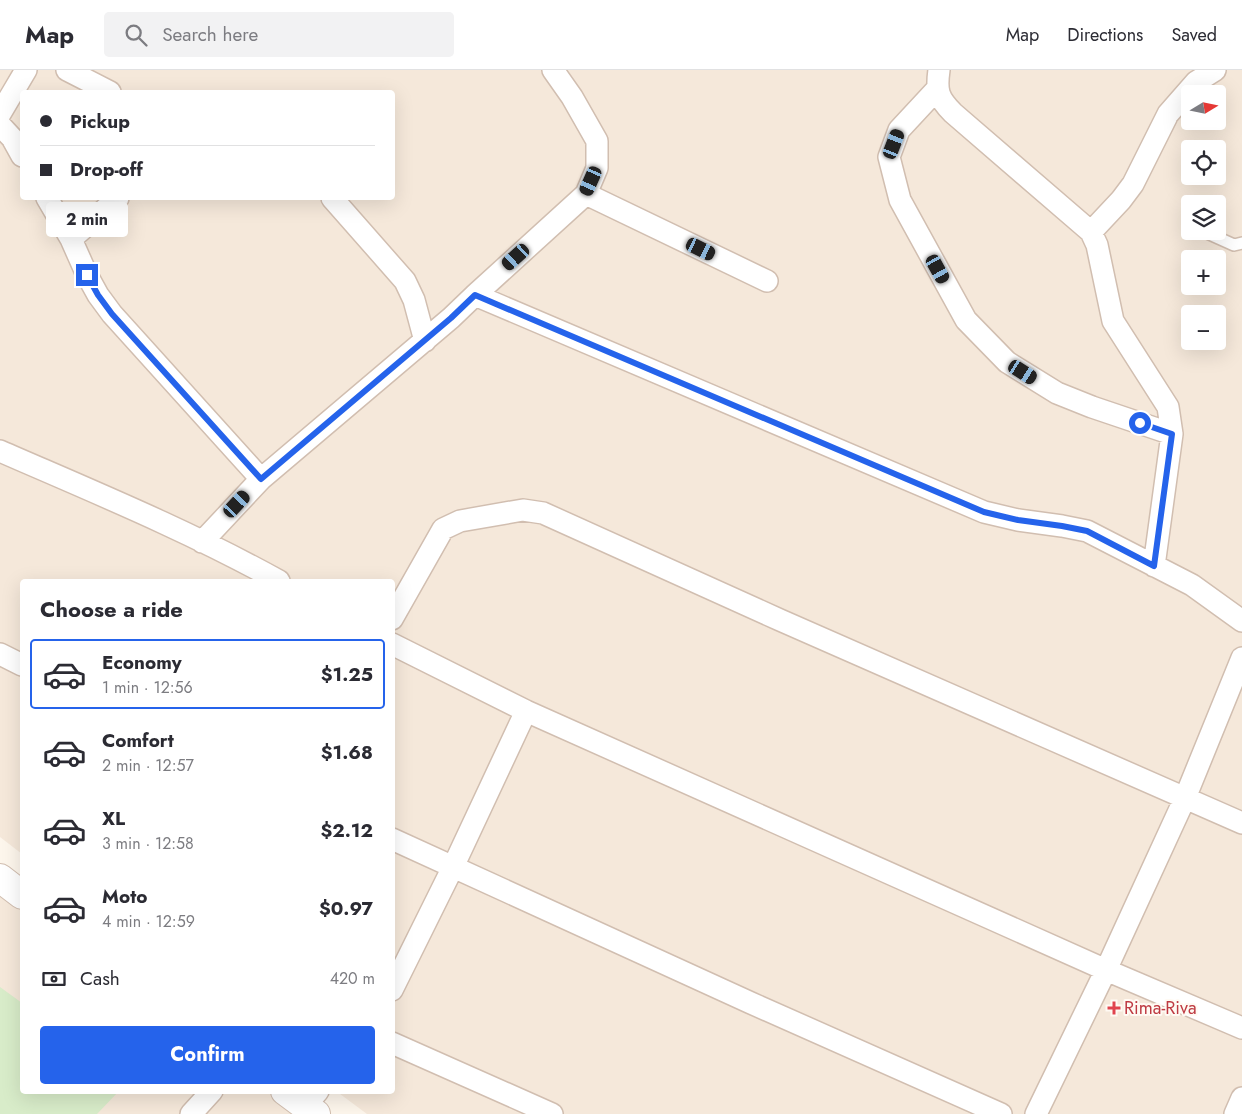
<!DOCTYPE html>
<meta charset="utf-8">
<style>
body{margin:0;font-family:Jost,sans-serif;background:#f2f2f3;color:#2b2b33;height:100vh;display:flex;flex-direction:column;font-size:19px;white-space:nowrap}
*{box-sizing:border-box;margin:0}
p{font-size:16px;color:#7c7c81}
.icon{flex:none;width:28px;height:28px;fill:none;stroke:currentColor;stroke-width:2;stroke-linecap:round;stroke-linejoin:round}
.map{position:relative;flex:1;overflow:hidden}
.drawer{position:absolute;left:20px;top:509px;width:375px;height:515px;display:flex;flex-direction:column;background:#fff;border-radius:5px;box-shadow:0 5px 20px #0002}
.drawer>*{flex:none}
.top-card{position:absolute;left:20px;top:20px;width:375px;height:110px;border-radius:5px;box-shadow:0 5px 20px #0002;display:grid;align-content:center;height:110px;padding:0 20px;background:#fff}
.needle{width:32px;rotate:80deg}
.buttons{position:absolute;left:1181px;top:15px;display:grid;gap:10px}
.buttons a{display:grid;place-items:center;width:45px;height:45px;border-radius:5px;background:#fff;box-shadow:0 5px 20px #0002;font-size:25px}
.end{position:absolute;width:22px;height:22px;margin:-11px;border:6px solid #2563eb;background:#fff;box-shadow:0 0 0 2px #fff}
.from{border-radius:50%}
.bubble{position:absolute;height:35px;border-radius:5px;background:#fff;box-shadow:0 5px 20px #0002;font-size:16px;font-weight:700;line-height:35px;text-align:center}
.car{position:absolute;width:15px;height:30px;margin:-15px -8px;border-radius:6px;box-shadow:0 0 4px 1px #0007;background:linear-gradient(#222 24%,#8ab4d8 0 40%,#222 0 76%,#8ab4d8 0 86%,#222 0)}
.top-card b{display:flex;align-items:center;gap:18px;height:48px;font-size:19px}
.top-card b+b{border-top:1px solid #e1e1e2}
.top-card i{width:12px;height:12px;background:#2b2b33}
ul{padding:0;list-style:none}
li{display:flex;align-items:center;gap:15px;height:70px;margin:0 10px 8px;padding:0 10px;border:2px solid transparent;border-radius:5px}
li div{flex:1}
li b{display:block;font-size:19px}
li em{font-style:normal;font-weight:700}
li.active{border-color:#2563eb}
li>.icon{width:45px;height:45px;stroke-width:1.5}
h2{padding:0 20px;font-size:22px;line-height:60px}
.pay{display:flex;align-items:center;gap:12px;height:55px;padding:0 20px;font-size:19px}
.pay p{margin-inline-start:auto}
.action{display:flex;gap:10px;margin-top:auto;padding:10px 20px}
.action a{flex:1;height:58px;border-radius:5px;background:#2563eb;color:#fff;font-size:20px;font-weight:700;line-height:58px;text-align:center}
header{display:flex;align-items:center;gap:30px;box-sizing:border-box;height:70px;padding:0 25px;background:#fff;border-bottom:1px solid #e1e1e2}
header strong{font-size:24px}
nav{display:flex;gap:28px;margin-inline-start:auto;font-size:18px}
.search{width:350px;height:45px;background:#f2f2f3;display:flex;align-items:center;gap:12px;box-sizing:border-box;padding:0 18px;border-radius:5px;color:#7c7c81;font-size:19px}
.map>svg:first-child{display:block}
</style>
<header>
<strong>Map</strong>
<div class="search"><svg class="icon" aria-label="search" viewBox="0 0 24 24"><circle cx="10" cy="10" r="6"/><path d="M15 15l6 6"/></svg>Search here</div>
<nav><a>Map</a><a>Directions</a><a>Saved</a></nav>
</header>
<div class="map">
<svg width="1242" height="1044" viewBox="0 0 1242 1044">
<rect width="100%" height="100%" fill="#fdf6ec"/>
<!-- residential -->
<path fill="#f5e8da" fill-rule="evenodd" d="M0 0H1242V1044H367L336 1021H392V511H22V784L0 767ZM22 22H392V128H22ZM1190 24H1218V51H1190ZM1190 79H1218V106H1190ZM1190 134H1218V161H1190ZM1190 189H1218V216H1190ZM1190 244H1218V271H1190Z
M0 807 22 824V1021H271L298 1044H0Z"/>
<!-- green -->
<path fill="#d8ecc9" d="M0 917 22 933V1021H119L97 1044H0Z"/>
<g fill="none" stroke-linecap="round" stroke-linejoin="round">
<defs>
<path id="service" d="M1205 162 1234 175 1242 173"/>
<path id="minor" d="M67 0 110 22
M939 0C936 21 938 28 953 43L1091 162 1097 175 1113 251 1168 337 1172 364 1154 496
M938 18 899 60 889 87 900 130 966 250 1007 292 1057 323 1092 337 1172 364
M0 44 26 0
M0 55 12 68 22 86
M586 124 767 211
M47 128 71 169 87 205 98 225 112 244 261 409
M332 128 405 211 414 230 425 271
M1091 162 1121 130 1133 114 1168 44 1196 12 1215 0
M71 169 118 128
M475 225 984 442 1018 450 1062 456 1087 461 1192 515 1242 551
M0 381C94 422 189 461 279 511
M202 472 261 409 451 248 475 225 586 124 597 98V71L572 27 553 0
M392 549 443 459 460 451 523 440 543 443 780 550 1242 753
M392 574 526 641 1106 900 1242 958
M0 584 22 595
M392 769 751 933 1001 1044
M392 920 453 797 526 641
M392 973 552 1044
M305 1036 318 1021
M191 1044 212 1021
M1036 1044 1106 900 1185 728 1242 588
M1235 1044 1242 1028"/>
<path id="tertiary" d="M0 808 22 825
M285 1021 316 1044"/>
</defs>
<!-- service casing -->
<use href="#service" stroke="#d1beb0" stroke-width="14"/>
<!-- minor casing -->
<use href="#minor" stroke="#d1beb0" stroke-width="24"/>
<!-- tertiary casing -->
<use href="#tertiary" stroke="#d1beb0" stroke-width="30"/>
<!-- service -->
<use href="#service" stroke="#fff" stroke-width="11"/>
<!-- minor -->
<use href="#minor" stroke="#fff" stroke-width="21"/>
<!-- tertiary -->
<use href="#tertiary" stroke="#fff" stroke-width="28"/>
</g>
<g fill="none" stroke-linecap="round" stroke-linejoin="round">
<!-- route -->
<path stroke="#2563eb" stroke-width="6" d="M87 205 98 225 112 244 261 409 451 248 475 225 984 442 1018 450 1062 456 1087 461 1154 496 1172 364 1140 353"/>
</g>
<!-- markers -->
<path fill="#e0444e" stroke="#fffaf3" stroke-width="2" d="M1111.5 930.5h5v5h5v5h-5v5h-5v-5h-5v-5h5z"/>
<g text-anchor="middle" stroke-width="4" stroke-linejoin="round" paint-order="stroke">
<!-- health labels -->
<g font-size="18" fill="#be3a42" stroke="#fffaf3" text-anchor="start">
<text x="1124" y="944">Rima-Riva</text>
</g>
</g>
</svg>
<div class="buttons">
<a><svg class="needle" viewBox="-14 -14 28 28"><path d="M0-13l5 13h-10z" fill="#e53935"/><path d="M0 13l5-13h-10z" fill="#7c7c81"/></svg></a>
<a><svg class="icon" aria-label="locate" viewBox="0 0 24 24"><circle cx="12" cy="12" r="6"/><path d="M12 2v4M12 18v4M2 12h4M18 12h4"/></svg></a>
<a><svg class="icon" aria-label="layers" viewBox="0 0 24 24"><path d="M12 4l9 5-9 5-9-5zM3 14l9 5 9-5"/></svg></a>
<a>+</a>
<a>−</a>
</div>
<i class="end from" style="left:1140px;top:353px"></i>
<i class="end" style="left:87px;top:205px"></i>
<div class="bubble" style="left:46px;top:132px;width:82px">2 min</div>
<i class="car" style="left:894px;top:74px;rotate:21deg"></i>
<i class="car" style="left:591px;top:111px;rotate:204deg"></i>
<i class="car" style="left:701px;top:179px;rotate:116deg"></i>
<i class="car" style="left:516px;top:187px;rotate:228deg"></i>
<i class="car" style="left:938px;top:199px;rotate:151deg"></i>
<i class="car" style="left:1023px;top:302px;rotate:122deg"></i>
<i class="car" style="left:237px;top:434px;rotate:43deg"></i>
<div class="top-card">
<b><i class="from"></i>Pickup</b>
<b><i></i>Drop-off</b>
</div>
<section class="drawer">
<h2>Choose a ride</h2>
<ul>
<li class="active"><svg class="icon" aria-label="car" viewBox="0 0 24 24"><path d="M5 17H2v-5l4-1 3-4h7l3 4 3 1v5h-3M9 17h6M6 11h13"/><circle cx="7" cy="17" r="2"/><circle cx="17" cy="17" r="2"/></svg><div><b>Economy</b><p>1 min · 12:56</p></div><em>$1.25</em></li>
<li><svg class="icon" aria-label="car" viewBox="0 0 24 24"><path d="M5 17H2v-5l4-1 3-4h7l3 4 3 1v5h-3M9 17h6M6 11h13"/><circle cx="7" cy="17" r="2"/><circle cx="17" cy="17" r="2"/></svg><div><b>Comfort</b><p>2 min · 12:57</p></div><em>$1.68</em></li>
<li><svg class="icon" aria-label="car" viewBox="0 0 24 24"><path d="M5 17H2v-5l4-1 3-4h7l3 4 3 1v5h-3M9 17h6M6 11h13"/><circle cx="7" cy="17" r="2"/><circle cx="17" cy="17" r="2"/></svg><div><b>XL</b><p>3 min · 12:58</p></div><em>$2.12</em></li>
<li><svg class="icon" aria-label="car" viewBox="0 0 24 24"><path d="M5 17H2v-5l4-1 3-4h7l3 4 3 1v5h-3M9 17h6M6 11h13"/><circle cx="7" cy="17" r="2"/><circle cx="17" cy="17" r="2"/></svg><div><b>Moto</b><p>4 min · 12:59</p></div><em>$0.97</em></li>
</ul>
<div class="pay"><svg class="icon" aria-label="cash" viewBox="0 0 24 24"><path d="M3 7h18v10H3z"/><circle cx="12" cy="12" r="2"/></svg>Cash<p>420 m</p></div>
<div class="action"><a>Confirm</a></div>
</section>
</div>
